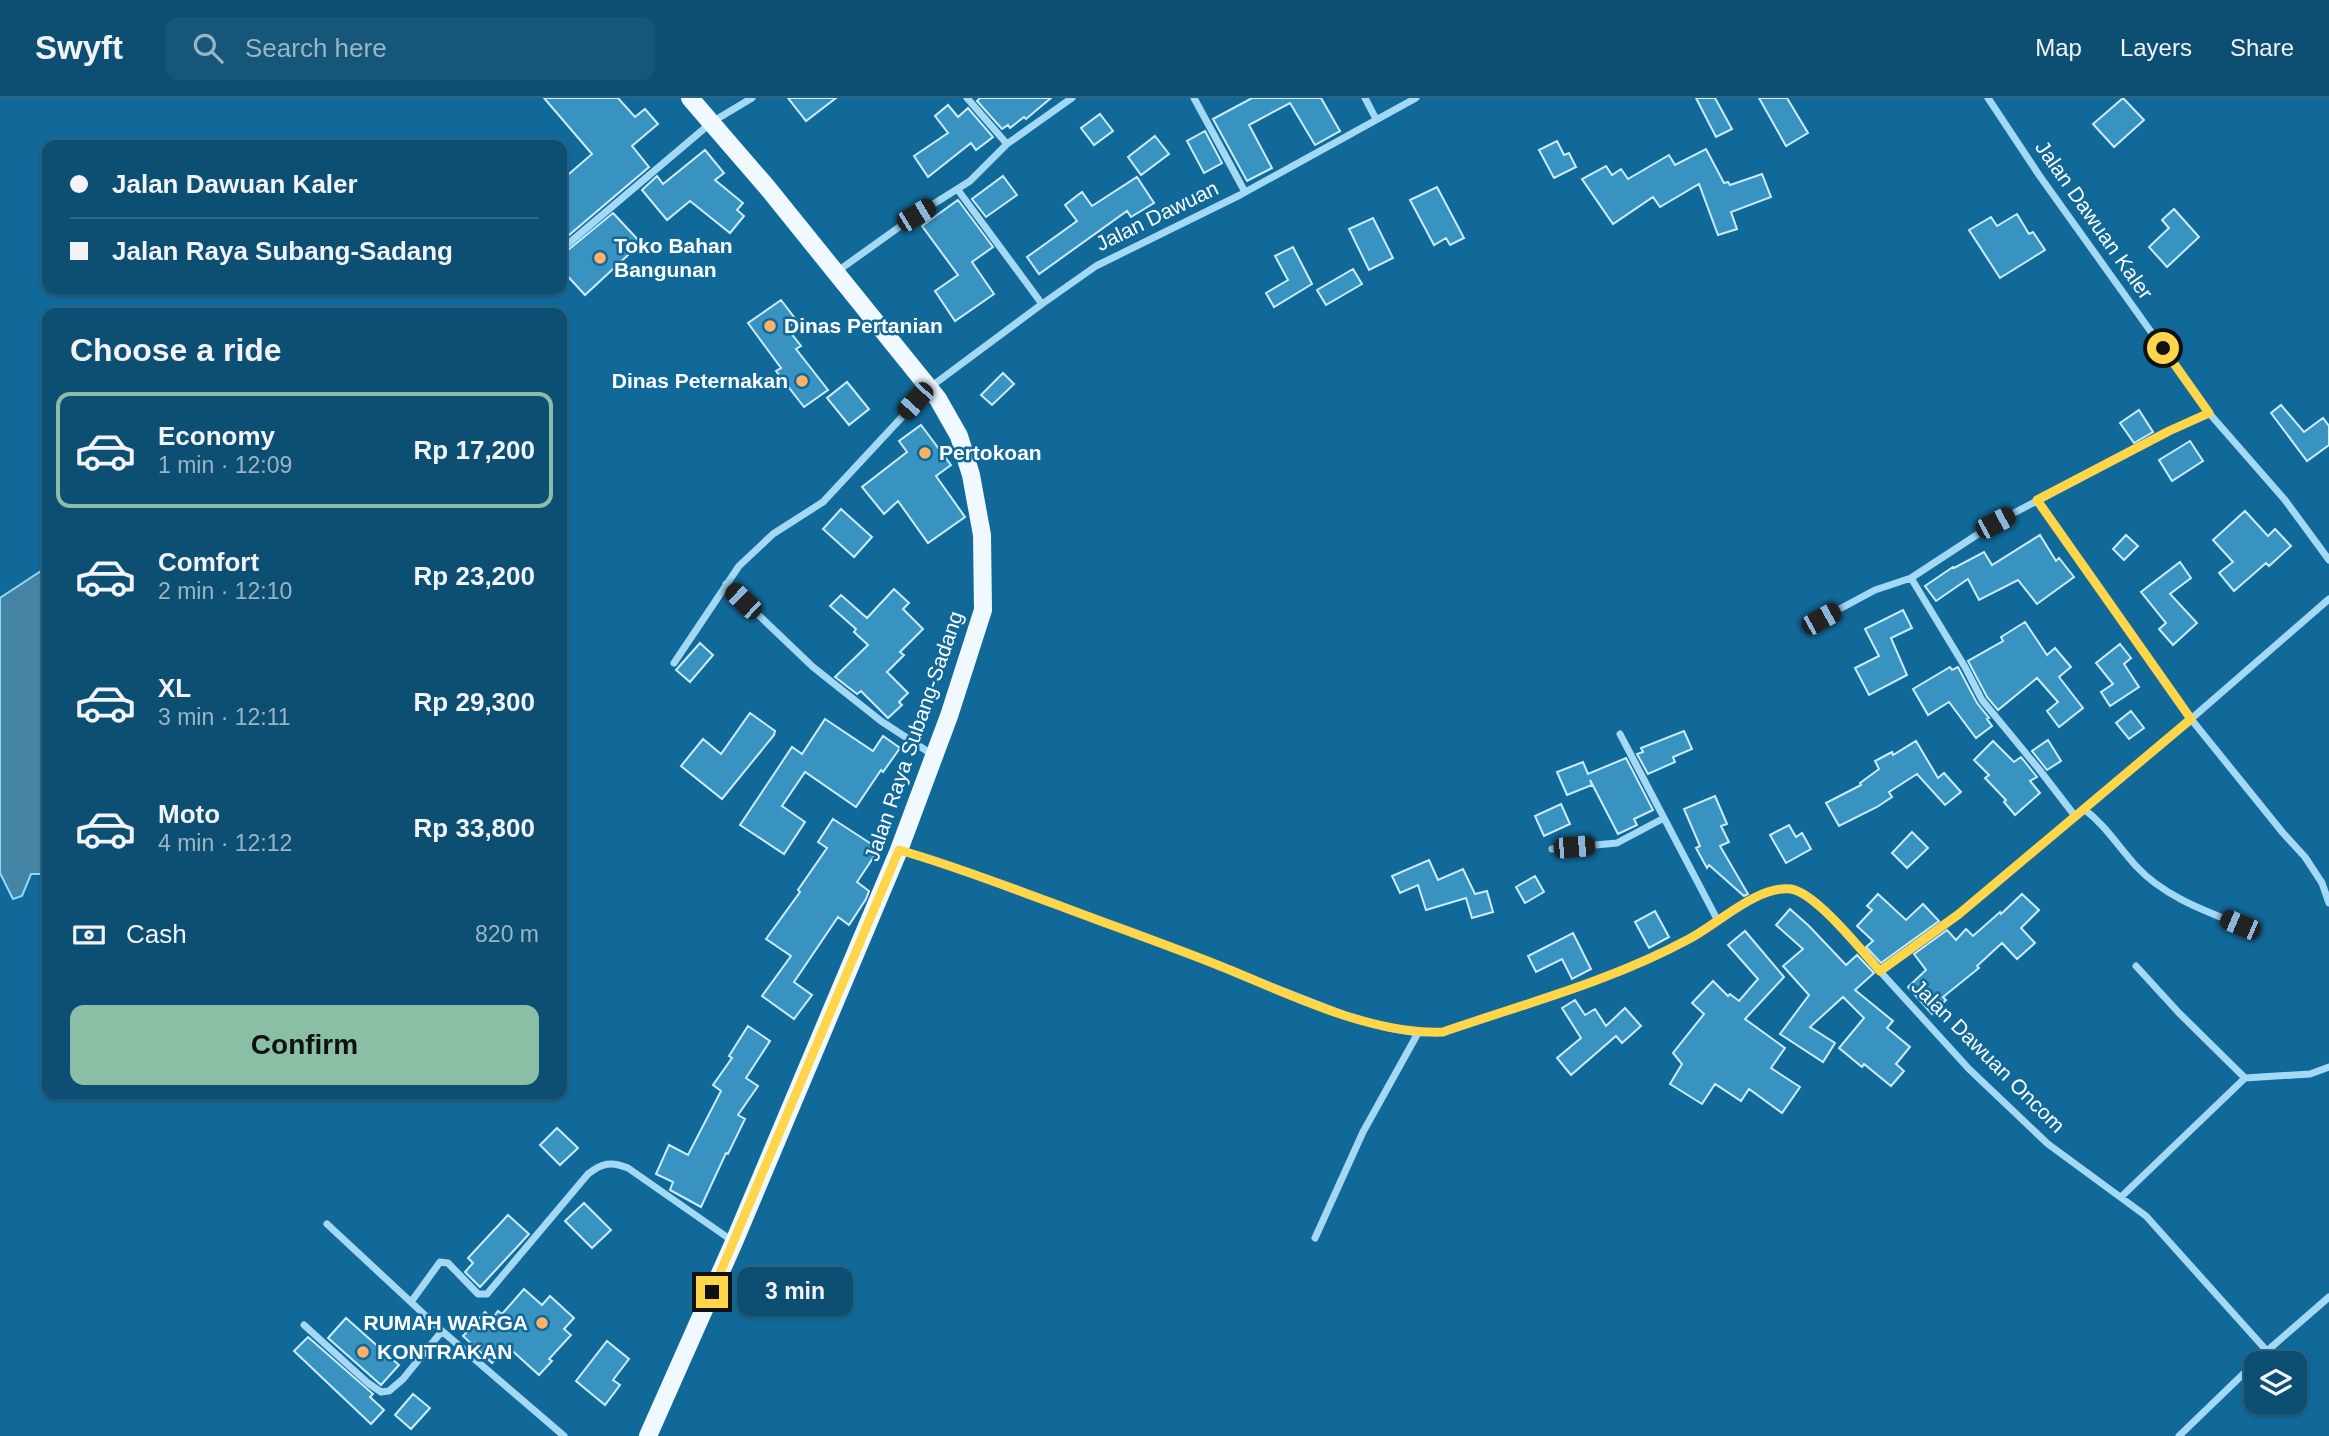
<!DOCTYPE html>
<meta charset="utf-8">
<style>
body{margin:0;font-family:Helvetica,sans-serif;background:#165678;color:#f1f3f6;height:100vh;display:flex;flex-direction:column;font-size:26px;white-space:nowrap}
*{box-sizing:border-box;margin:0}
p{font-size:23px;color:#9ab5c4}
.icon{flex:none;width:38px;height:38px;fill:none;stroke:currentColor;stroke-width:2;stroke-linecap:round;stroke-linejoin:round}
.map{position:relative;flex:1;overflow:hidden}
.sheet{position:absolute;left:42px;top:210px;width:525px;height:791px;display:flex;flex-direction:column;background:#0d4f73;border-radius:14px;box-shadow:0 2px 5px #0004,0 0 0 2px #2d6685}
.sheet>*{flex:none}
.hud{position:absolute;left:42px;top:42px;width:525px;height:154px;border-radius:14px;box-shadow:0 2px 5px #0004,0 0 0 2px #2d6685;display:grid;align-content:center;height:154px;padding:0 28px;background:#0d4f73}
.buttons{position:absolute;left:2244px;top:1253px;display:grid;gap:14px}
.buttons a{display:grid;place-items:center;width:63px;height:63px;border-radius:14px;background:#0d4f73;box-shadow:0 2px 5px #0004,0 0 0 2px #2d6685;font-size:35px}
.end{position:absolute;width:32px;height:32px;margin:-16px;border:9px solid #ffd54a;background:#111;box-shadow:0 0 0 4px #111}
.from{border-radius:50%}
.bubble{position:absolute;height:49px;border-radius:14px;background:#0d4f73;box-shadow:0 2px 5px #0004,0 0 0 2px #2d6685;font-size:23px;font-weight:700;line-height:49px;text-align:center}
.car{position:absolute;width:21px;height:42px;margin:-21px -10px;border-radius:9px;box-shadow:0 0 5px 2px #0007;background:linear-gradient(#222 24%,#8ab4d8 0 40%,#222 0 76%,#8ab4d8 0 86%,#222 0)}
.hud b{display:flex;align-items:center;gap:24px;height:66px;font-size:26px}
.hud b+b{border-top:2px solid #2d6685}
.hud i{width:18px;height:18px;background:#f1f3f6}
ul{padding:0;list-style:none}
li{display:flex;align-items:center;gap:21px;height:116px;margin:0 14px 10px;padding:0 14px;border:4px solid transparent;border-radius:14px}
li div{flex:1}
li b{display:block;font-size:26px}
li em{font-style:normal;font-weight:700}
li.current{border-color:#8abfa5}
li>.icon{width:63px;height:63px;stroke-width:1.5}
h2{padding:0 28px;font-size:32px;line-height:84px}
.pay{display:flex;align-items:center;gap:18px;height:77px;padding:0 28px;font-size:26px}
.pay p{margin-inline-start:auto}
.button{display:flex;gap:14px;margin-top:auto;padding:14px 28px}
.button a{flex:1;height:80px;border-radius:14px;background:#8abfa5;color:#111;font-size:28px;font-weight:700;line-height:80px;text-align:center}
header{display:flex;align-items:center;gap:42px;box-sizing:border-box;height:98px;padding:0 35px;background:#0d4f73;border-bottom:2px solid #2d6685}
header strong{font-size:33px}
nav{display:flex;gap:38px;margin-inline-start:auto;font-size:24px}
.search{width:490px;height:63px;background:#165678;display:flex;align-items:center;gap:18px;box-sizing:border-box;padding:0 24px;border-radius:14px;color:#9ab5c4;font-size:26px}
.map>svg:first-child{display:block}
</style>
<header>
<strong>Swyft</strong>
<div class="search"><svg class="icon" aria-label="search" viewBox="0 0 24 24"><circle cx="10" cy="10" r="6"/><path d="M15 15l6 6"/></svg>Search here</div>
<nav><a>Map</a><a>Layers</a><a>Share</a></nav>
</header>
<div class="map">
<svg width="2329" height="1338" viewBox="0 0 2329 1338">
<rect width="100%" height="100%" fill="#116999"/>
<!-- water -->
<path fill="#4584a5" stroke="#94d8f7" stroke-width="2" d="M47 469V776H31L22 798 13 801 0 775V500Z"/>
<!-- building -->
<path fill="#3993c1" stroke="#cbedfe" stroke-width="2" d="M544 0H618L635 19 645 11 658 26 632 48 649 69 562 143V82L592 56Z
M788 0H836L806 23Z
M980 0H1051L1026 21 1024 19 1010 30 1008 27 1002 31 977 3Z
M1252 0H1321L1340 33 1315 47 1290 5 1249 27 1272 70 1247 83 1213 21Z
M1696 0H1715L1732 31 1716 39Z
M1759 0H1787L1808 35 1786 48Z
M2123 0 2144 22 2114 49 2093 26Z
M948 7 958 19 968 10 993 39 976 52 971 45 928 79 914 58 948 35 935 18Z
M1100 16 1113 33 1094 47 1081 30Z
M1205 33 1222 65 1204 75 1187 43Z
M1155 38 1169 56 1141 77 1128 59Z
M1557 43 1564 57 1569 55 1576 69 1554 80 1539 52Z
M1706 51 1724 85 1728 84 1730 87 1762 76 1771 99 1731 114 1737 131 1718 137 1699 86 1660 109 1653 99 1613 126 1582 81 1606 68 1612 77 1621 71 1628 81 1669 57 1675 67Z
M705 52 724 75 715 82 743 105 737 112 744 118 730 135 690 103 667 122 642 92 657 78 663 86Z
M1003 78 1017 97 986 119 972 101Z
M1137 79 1154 105 1131 119 1127 113 1039 176 1027 159 1077 123 1065 107 1082 94 1092 108Z
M1437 89 1464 140 1450 147 1446 140 1434 147 1410 102Z
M958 102 993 149 972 164 994 196 955 223 935 193 958 177 922 128Z
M2174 111 2199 139 2167 169 2149 149 2169 130 2162 122Z
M613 115 641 145 585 197 562 172V157Z
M2017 116 2029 136 2033 134 2045 152 2000 180 1969 132 1991 119 1997 128Z
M1373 120 1393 160 1369 172 1349 131Z
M1293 149 1312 186 1274 209 1266 195 1288 182 1275 158Z
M1353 171 1362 186 1326 207 1317 192Z
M781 202 797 223 787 230 801 248 796 251 828 292 804 309 776 273 781 270 748 225Z
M1003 275 1014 286 992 307 981 297Z
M847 284 869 311 849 327 827 300Z
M2281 307 2304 334 2323 320 2329 328V347L2307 363 2271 315Z
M2139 312 2153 334 2134 345 2120 325Z
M921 327 951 367 936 378 965 419 928 445 898 403 884 416 862 389 907 354 899 343Z
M2190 343 2203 363 2172 383 2159 362Z
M841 411 872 439 854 459 823 431Z
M2245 413 2268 438 2275 431 2291 448 2269 468 2266 465 2234 493 2219 475 2233 464 2213 442Z
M2040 437 2056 463 2059 460 2074 479 2037 506 2018 482 1979 502 1968 481 1936 503 1925 488 1953 469 1954 470 1984 454 1992 467Z
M2126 437 2138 448 2124 462 2113 451Z
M2180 464 2191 480 2170 496 2197 525 2173 547 2159 531 2166 525 2141 494Z
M894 491 909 505 903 511 923 531 900 554 904 557 887 574 908 595 899 604 902 607 888 620 861 593 857 596 835 579 868 547 854 534 856 531 830 508 841 497 867 520Z
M1903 512 1912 530 1891 540 1907 577 1869 597 1855 570 1879 558 1865 531Z
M2025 524 2047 557 2055 550 2071 569 2059 579 2083 610 2059 629 2047 613 2058 604 2037 580 1998 612 1987 599 1968 563 2003 543 2001 539Z
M700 545 713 557 690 584 676 572Z
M2120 546 2131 560 2124 566 2139 589 2110 608 2101 594 2113 586 2096 565Z
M1950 569 1952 572 1958 569 1977 605 1989 620 1987 621 1992 628 1976 640 1949 604 1928 617 1913 591Z
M2131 613 2144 630 2129 641 2116 625Z
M750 615 775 633 774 637 722 701 681 668 703 641 721 656Z
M825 621 873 653 883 638 900 650 883 674 881 672 856 709 805 674 782 708 805 724 784 756 740 727 792 649 802 656Z
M1684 633 1692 651 1673 659 1675 664 1648 676 1637 656 1643 654 1641 650Z
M2048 642 2061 663 2047 672 2032 653Z
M1916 643 1938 680 1944 675 1961 694 1945 707 1917 676 1889 694 1892 699 1877 709 1839 728 1826 705 1861 687 1860 685 1879 671 1875 663 1892 654 1893 657Z
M1993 643 2014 664 2021 659 2037 679 2030 683 2040 695 2015 717 2004 704 2006 702 1985 680 1989 677 1974 662Z
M1626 660 1653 712 1634 721 1637 727 1618 736 1590 682 1592 687 1567 697 1557 674 1583 664 1588 676Z
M1715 698 1727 726 1721 728 1729 744 1720 748 1748 796 1744 798 1709 767 1707 770 1696 750 1700 748 1684 711Z
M1561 706 1570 726 1544 738 1535 718Z
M833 721 879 751 857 784 869 793 866 801 849 827 838 819 794 884 812 897 794 921 762 898 791 858 766 841 800 794 798 792 827 750 818 744Z
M1789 727 1796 739 1802 735 1811 751 1786 765 1770 737Z
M1912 734 1928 750 1907 770 1892 755Z
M1429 762 1438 782 1463 771 1475 796 1487 793 1493 814 1472 820 1466 800 1426 812 1418 787 1400 795 1392 778Z
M1535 778 1544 794 1525 805 1516 789Z
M1878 796 1906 822 1923 806 1939 823 1881 865 1866 849 1873 843 1857 828 1872 812 1867 808Z
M2022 796 2039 812 2021 830 2035 845 2017 861 2002 845 1977 868 1979 870 1943 899 1946 902 1932 916 1908 889 1926 872 1914 856 1947 832 1956 842 1966 831 1973 838 2000 814 2001 816Z
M1790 811 1809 828 1846 867 1857 857 1874 875 1855 892 1893 923 1887 930 1910 949 1896 966 1904 973 1891 988 1864 966 1862 969 1839 950 1864 920 1843 899 1810 929 1835 945 1823 964 1780 936 1809 897 1783 868 1803 851 1776 827Z
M1655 813 1669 839 1649 850 1635 824Z
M1745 833 1784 879 1745 921 1785 950 1771 970 1800 989 1782 1015 1749 991 1741 1003 1715 986 1702 1006 1670 986 1682 966 1673 955 1704 916 1692 905 1713 883 1728 898 1730 896 1739 903 1758 881 1728 847Z
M1573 835 1591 871 1572 881 1562 861 1536 874 1528 858Z
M1575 902 1585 917 1595 911 1606 928 1625 910 1641 928 1622 945 1616 938 1571 977 1557 960 1581 940 1562 910Z
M748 928 770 943 746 980 758 988 738 1017 745 1021 728 1056 726 1055 701 1109 670 1092 673 1084 656 1076 669 1047 688 1057 721 993 713 987 732 960 729 958Z
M557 1030 578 1050 560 1067 540 1047Z
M584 1105 611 1132 592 1150 565 1123Z
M508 1117 529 1136 480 1189 465 1174 473 1165 468 1160Z
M524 1191 542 1207 550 1198 574 1220 564 1231 571 1237 549 1261 552 1263 539 1277 507 1248 492 1265 463 1238 485 1214 492 1221 498 1213 502 1216Z
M346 1220 399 1267 381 1287 328 1240Z
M308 1239 373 1296 370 1299 384 1312 371 1326 294 1253Z
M607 1243 629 1261 613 1282 620 1287 605 1307 576 1283Z
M413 1296 430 1310 411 1331 395 1317Z"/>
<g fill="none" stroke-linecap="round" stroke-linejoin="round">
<!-- street -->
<path stroke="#a3d9f4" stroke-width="7" d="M967 0 1007 46
M1194 0 1245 94
M1365 0 1376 21
M1988 0 2039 77 2209 315 2285 402 2329 462
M958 92 1042 206
M562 151 712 24 752 0
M835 175 916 117 970 83 1007 46 1072 0
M2037 402 2191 621 2283 735 2305 759 2322 785 2329 805
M1911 480 1965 569 1982 602 2038 670 2075 718
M726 486 813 569 881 623 933 657
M1821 521 1875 492 1911 480 1995 425 2169 333 2209 315
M674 565 739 468 773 436 823 404 929 290 1042 206 1096 168 1240 97 1416 0
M1620 636 1718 823
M2084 711C2105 727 2118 748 2136 768 2165 800 2211 815 2251 831
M1552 751 1617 745 1664 720
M900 752 945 766 1194 858 1345 917 1388 930 1418 935 1443 934C1524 906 1611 883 1688 842 1716 827 1749 794 1780 791 1799 789 1813 802 1826 814L1969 971 2048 1046 2146 1118 2267 1253 2179 1338
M2136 868 2179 915 2245 980
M1880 873 1959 816 2191 621 2329 501
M2121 1099 2245 980 2310 976 2329 969
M327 1126 442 1233 564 1338
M1315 1140 1363 1034 1418 935
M411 1204 440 1164 448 1165 478 1196H487L588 1076C602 1065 611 1063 628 1070L734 1144
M304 1227 368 1285 381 1294 389 1293 403 1281 442 1233
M2267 1253 2329 1199"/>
<!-- primary -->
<path stroke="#f0f9ff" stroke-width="18" d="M648 1338 734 1144 899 752 949 618 983 512 982 437 971 377 959 338 938 301 766 88 690 0"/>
</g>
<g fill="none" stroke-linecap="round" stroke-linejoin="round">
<!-- route -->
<path stroke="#ffd54a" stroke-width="9" d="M712 1194 899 752C952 767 1003 787 1055 806 1110 827 1165 846 1220 868 1288 895 1369 937 1443 934 1524 906 1611 883 1687 842 1717 827 1757 787 1791 791 1816 795 1862 853 1880 873L1959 816 2191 621 2037 402 2169 333 2209 315 2163 250"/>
</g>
<!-- markers -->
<g fill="#ffb266" stroke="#116999" stroke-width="2.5">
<circle cx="600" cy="160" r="7"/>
<circle cx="770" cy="228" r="7"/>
<circle cx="802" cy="283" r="7"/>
<circle cx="925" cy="355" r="7"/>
<circle cx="542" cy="1225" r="7"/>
<circle cx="363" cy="1254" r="7"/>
</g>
<g text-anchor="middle" stroke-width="5" stroke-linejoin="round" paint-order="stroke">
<!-- street labels -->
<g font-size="21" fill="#fff" stroke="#116999">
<text transform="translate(1157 118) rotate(-26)" y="7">Jalan Dawuan</text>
<text transform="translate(2094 122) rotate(55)" y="7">Jalan Dawuan Kaler</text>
<text transform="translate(914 638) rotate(-71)" y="7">Jalan Raya Subang-Sadang</text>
<text transform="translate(1988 958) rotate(45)" y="7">Jalan Dawuan Oncom</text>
</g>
<!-- poi labels -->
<g font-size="21" font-weight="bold" fill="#fff" stroke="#116999" text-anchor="start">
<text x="614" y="155">Toko Bahan<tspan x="614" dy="24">Bangunan</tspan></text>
<text x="784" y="235">Dinas Pertanian</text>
<text x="788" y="290" text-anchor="end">Dinas Peternakan</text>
<text x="939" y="362">Pertokoan</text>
<text x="528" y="1232" text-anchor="end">RUMAH WARGA</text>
<text x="377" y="1261">KONTRAKAN</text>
</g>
</g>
</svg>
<div class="buttons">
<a><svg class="icon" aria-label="layers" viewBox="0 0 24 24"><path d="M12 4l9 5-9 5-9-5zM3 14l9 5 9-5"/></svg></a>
</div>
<i class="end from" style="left:2163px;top:250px"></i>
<i class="end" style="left:712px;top:1194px"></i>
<div class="bubble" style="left:737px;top:1169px;width:116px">3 min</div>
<i class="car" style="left:916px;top:117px;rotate:59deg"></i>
<i class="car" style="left:915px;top:303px;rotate:222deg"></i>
<i class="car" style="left:1995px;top:425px;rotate:62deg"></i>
<i class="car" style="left:743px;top:503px;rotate:314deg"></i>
<i class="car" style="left:1821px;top:521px;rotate:61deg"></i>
<i class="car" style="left:1574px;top:749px;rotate:85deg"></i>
<i class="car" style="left:2240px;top:827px;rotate:293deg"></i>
<div class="hud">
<b><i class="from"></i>Jalan Dawuan Kaler</b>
<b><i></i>Jalan Raya Subang-Sadang</b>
</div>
<section class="sheet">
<h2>Choose a ride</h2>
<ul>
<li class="current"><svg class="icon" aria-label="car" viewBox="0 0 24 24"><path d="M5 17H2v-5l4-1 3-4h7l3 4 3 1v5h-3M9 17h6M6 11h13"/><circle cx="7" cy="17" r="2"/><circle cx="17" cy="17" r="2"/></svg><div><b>Economy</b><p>1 min · 12:09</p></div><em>Rp 17,200</em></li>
<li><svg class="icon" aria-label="car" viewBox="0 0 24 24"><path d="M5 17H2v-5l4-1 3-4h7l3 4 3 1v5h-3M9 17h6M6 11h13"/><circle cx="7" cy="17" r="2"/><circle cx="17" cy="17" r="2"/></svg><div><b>Comfort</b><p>2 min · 12:10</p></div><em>Rp 23,200</em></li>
<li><svg class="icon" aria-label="car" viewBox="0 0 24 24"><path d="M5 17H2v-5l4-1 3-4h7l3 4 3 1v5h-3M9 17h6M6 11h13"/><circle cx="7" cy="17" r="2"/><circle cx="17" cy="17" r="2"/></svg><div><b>XL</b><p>3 min · 12:11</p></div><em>Rp 29,300</em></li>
<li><svg class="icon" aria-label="car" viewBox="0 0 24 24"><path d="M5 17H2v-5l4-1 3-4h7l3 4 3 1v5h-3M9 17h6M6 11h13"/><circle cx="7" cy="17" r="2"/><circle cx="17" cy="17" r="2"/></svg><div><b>Moto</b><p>4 min · 12:12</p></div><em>Rp 33,800</em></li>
</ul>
<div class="pay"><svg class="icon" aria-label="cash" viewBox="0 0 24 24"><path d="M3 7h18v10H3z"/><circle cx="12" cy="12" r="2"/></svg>Cash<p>820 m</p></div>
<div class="button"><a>Confirm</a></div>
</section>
</div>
